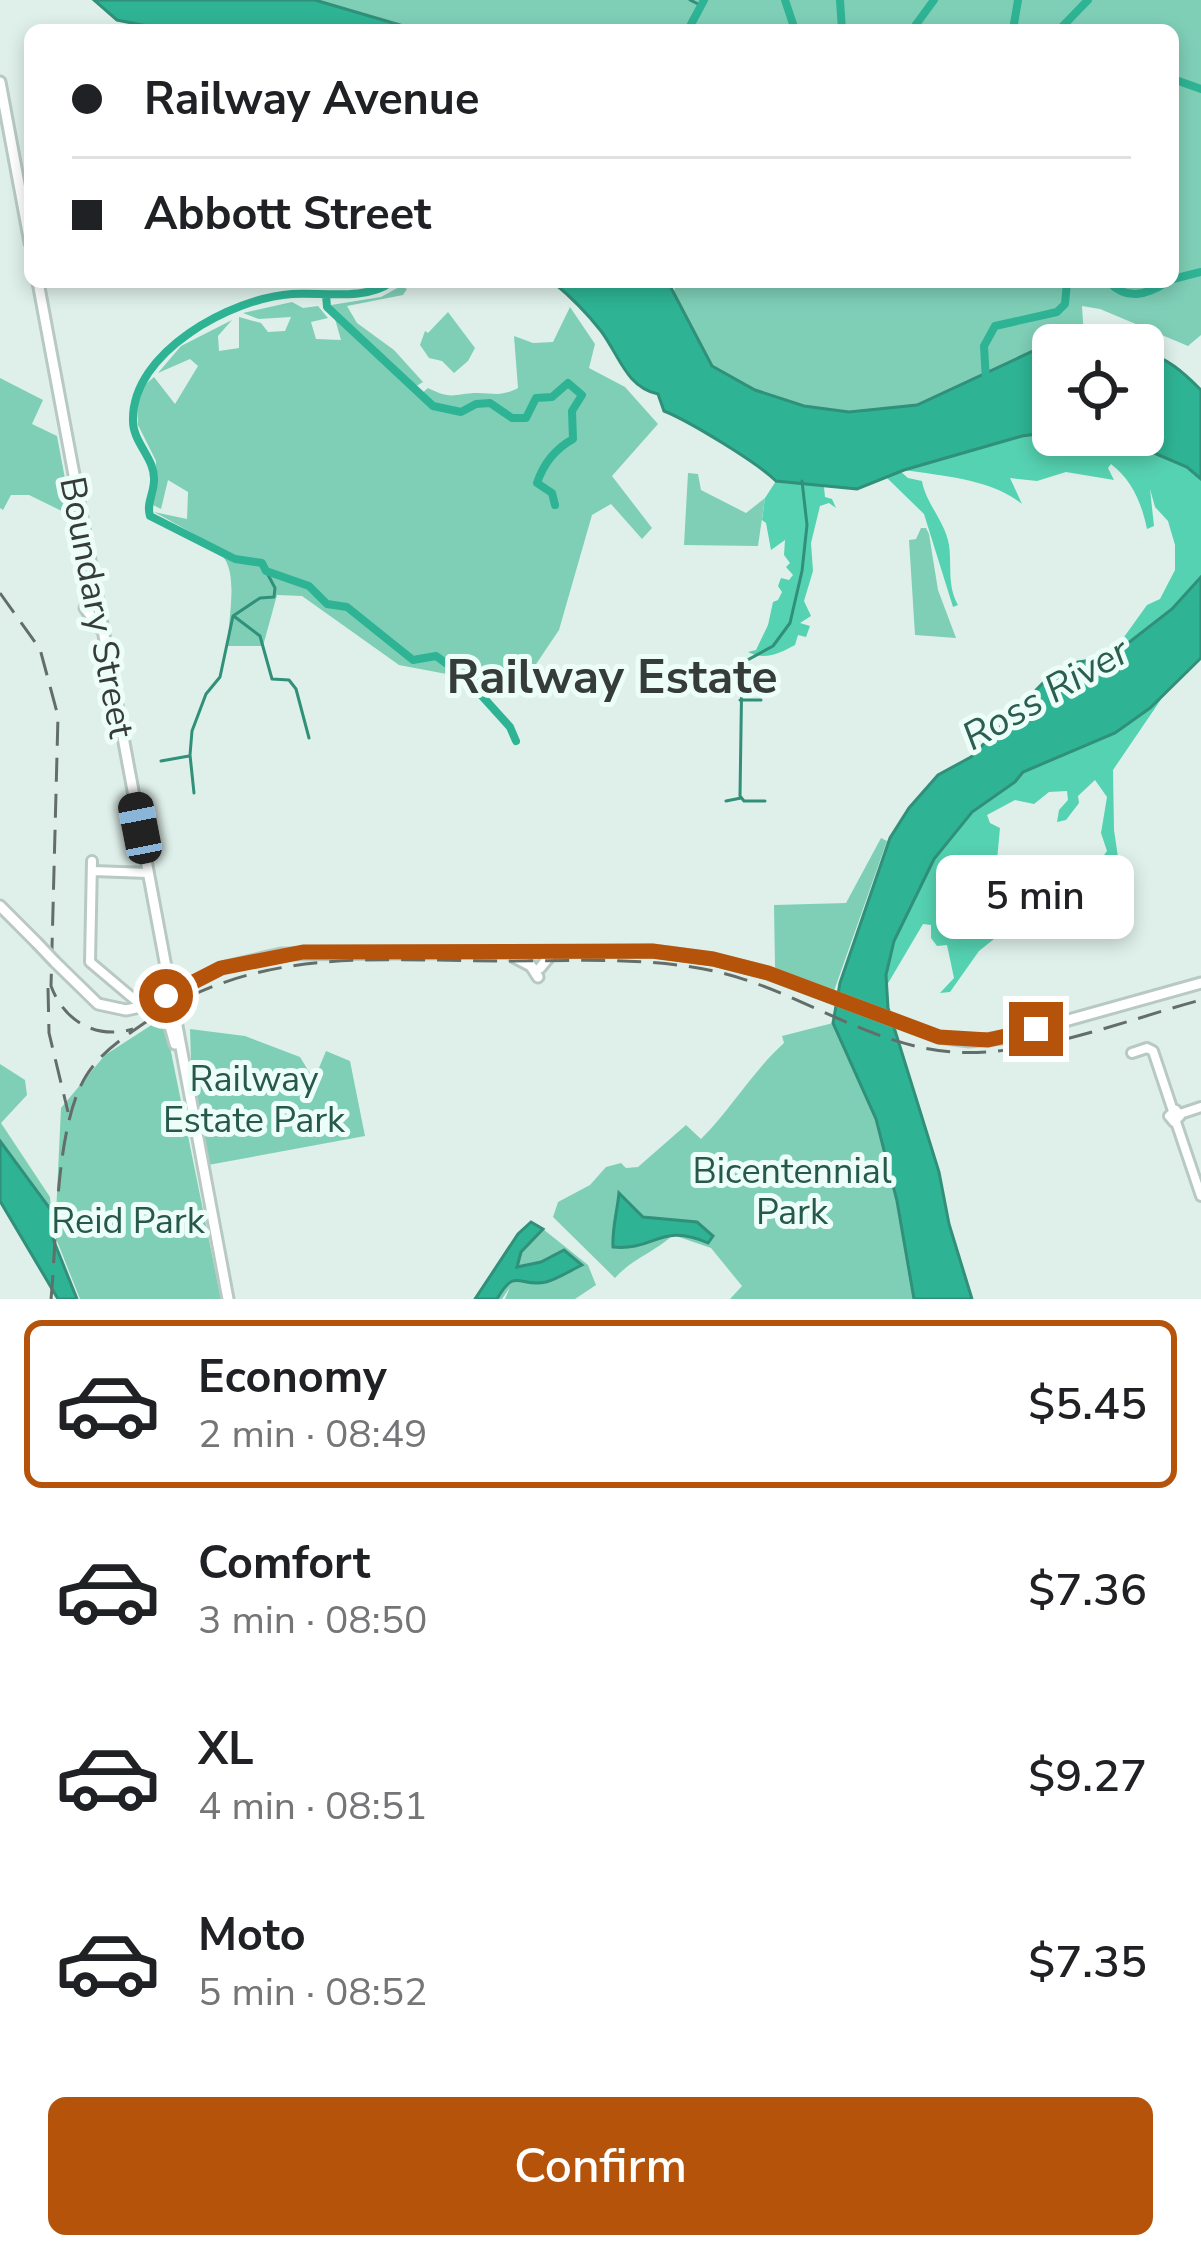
<!DOCTYPE html>
<meta charset="utf-8">
<style>
body{margin:0;font-family:"Nunito Sans",sans-serif;background:#f2f2f2;color:#202124;height:100vh;display:flex;flex-direction:column;font-size:45px;white-space:nowrap}
*{box-sizing:border-box;margin:0}
p{font-size:39px;color:#757577}
.icon{flex:none;width:66px;height:66px;fill:none;stroke:currentColor;stroke-width:2;stroke-linecap:round;stroke-linejoin:round}
.map{position:relative;height:1299px;overflow:hidden}
.sheet{display:flex;flex-direction:column;background:#fff;flex:1}
.sheet>*{flex:none}
.top-card{position:absolute;left:24px;top:24px;width:1155px;height:264px;border-radius:18px;box-shadow:0 6px 18px #0003;display:grid;align-content:center;height:264px;padding:0 48px;background:#fff}
.buttons{position:absolute;left:1032px;top:324px;display:grid;gap:24px}
.buttons a{display:grid;place-items:center;width:132px;height:132px;border-radius:18px;background:#fff;box-shadow:0 6px 18px #0003;font-size:60px}
.end{position:absolute;width:54px;height:54px;margin:-27px;border:15px solid #b45309;background:#fff;box-shadow:0 0 0 6px #fff}
.from{border-radius:50%}
.bubble{position:absolute;height:84px;border-radius:18px;background:#fff;box-shadow:0 6px 18px #0003;font-size:39px;font-weight:600;line-height:84px;text-align:center}
.car{position:absolute;width:36px;height:72px;margin:-36px -18px;border-radius:15px;box-shadow:0 0 9px 3px #0007;background:linear-gradient(#222 24%,#8ab4d8 0 40%,#222 0 76%,#8ab4d8 0 86%,#222 0)}
.top-card b{display:flex;align-items:center;gap:42px;height:114px;font-size:45px}
.top-card b+b{border-top:3px solid #e0e0e0}
.top-card i{width:30px;height:30px;background:#202124}
ul{padding:21px 0 0;list-style:none}
li{display:flex;align-items:center;gap:36px;height:168px;margin:0 24px 18px;padding:0 24px;border:6px solid transparent;border-radius:18px}
li div{flex:1}
li b{display:block;font-size:45px}
li em{font-style:normal;font-weight:600}
li.active{border-color:#b45309}
li>.icon{width:108px;height:108px;stroke-width:1.5}
.button{display:flex;gap:24px;margin-top:auto;padding:24px 48px}
.button a{flex:1;height:138px;border-radius:18px;background:#b45309;color:#fff;font-size:48px;font-weight:600;line-height:138px;text-align:center}
.map>svg:first-child{display:block}
</style>
<div class="map">
<svg width="1201" height="1299" viewBox="0 0 1201 1299">
<rect width="100%" height="100%" fill="#dff0ea"/>
<!-- green -->
<path fill="#7fcfb7" d="M303 0H1201V335L1188 346 1100 309 1082 306 1084 338 1053 345V349L927 408 857 420 729 385 686 342 672 301 676 282H1173V30H377Z
M401 286 407 289 403 295 347 306 357 323 394 350 423 382 415 387 421 394 428 388C454 401 453 393 478 393 495 393 501 397 518 388L514 336 533 343 553 342 570 307 595 344 589 368 625 387 658 424 612 476 652 528 642 539 611 504 592 515 559 630 520 688 399 665 302 596 277 595 263 646H227C237 549 237 558 154 512L187 519 188 492 168 480 161 509 153 505 156 461 138 425 137 392 154 377 175 404 198 366 190 359 158 373 181 346 232 320 218 336 219 351 239 348V317L261 323 268 332 285 331 291 317 259 319 243 313 292 302 303 308 318 306 328 318 311 322 316 339 341 340 331 305 381 297Z
M448 312 475 348 468 361 454 373 442 361 429 358 420 345 425 331 428 333Z
M0 378 43 400 32 424 57 436 72 516 29 495H11L3 510 0 508Z
M688 473 698 474 701 490 746 513 765 498 758 546 684 545Z
M921 528H926L929 534 938 590 956 638 915 635 909 540 916 539Z
M881 838 887 841 834 991 778 971 775 967 774 905 846 903Z
M164 1017 221 1299H80L55 1236 61 1108 105 1055Z
M833 1023 876 1119 897 1201 914 1299H730L742 1286 711 1248 673 1235C655 1252 633 1258 615 1278L553 1217 558 1202 590 1185 606 1167 621 1163 626 1168 638 1167 686 1125 701 1139C731 1109 752 1072 784 1043L782 1036Z
M190 1029 245 1036 300 1057 314 1080 326 1051 350 1061 365 1136 208 1165 191 1060Z
M0 1064 25 1080 27 1095 1 1123 50 1197 51 1210 0 1141Z
M543 1229 588 1265 596 1285 575 1299H505L510 1287 502 1299H497C510 1277 519 1279 543 1283L564 1250 542 1262 517 1268 521 1253Z"/>
<!-- forest -->
<path fill="#55d2b1" d="M1053 432V435C1112 435 1154 438 1201 479V577L1172 609 1109 658 1147 605 1160 599 1175 570V545L1168 521 1155 507 1150 489 1154 526 1147 529C1142 504 1132 480 1111 464L1108 468 1114 480 1066 472 1037 481 1010 478 1022 504C991 479 943 476 904 470L1022 436Z
M900 471 908 478 922 481C926 504 945 521 949 545 952 567 947 585 958 605L953 607 924 514 886 477Z
M776 481H800L824 487 825 497 832 499 836 508 829 503 820 506 811 543 813 571 804 601 811 616 800 623 810 626 806 637 798 635 795 645C780 653 765 661 748 652L756 650 768 625 773 602 778 600 782 592 778 586 781 578 789 580 793 575 786 567 790 563 784 555 785 540 771 550 766 523 762 520 765 498Z
M1166 692 1113 770 1114 830 1122 884 1117 911 1113 912 1109 896 1114 891 1112 881 1099 889 1112 863 1108 865 1102 858 1107 851 1101 833 1107 797 1095 780 1078 796 1079 803 1066 820 1057 822 1059 810 1068 800 1067 791 1049 792 1034 804 1015 800 987 815 990 823 1000 828 997 860 987 865 985 878 975 886V894L985 889 994 901V939L979 951 950 992 940 993 954 978 947 945 937 946 931 938V925L923 924 887 985C885 933 933 847 972 813 988 798 1009 790 1023 772L1150 708Z"/>
<!-- water -->
<path fill="#2eb494" stroke="#309079" stroke-width="3" d="M94 0H315L417 30H167L117 20Z
M553 282H668L712 366 755 390 804 406 849 412 917 405 1031 352 1053 345V432L1022 436 904 470 857 489 776 481C758 463 689 421 664 411L658 394C626 387 619 355 601 331 587 313 571 297 553 282Z
M1143 352C1167 357 1184 373 1201 390V479L1187 467 1112 435H1143Z
M1201 577V658L1150 708 1115 733 1023 772 1015 782 972 812 934 859 894 941 886 975 888 1008 939 1172 949 1224 972 1299H914L897 1201 876 1119 833 1023 840 983 890 838 909 808 938 775 971 757 1043 683 1078 662 1109 658 1172 609Z
M0 1141 51 1210 53 1239 77 1299H58L0 1201Z
M619 1193 643 1217 697 1222 713 1236 708 1243C661 1222 655 1251 613 1247 612 1228 617 1213 619 1193Z
M531 1222 543 1229 521 1252 517 1267 541 1262 564 1250 582 1265C571 1270 558 1279 546 1282 519 1288 516 1266 497 1299H475L518 1234Z"/>
<g fill="none" stroke-linecap="round" stroke-linejoin="round">
<!-- stream -->
<path stroke="#309079" stroke-width="3" d="M690 0 700 5
M235 617 260 636 272 679 289 680 296 689 309 738
M740 700H761
M161 761 189 756
M194 793 190 755 192 731 206 694 220 677 233 616 260 598 274 597 275 588 266 571
M726 801 741 798
M765 801H744L740 796 742 663 773 646 790 623 802 571 807 525 802 481"/>
<!-- river -->
<path stroke="#2eb494" stroke-width="8" d="M785 0 795 30
M840 0 842 30
M688 30 704 0
M912 30 934 0
M1013 30 1018 0
M1059 30 1088 0
M1173 79 1201 89
M1173 279 1201 272
M391 282C366 301 322 292 292 294 232 298 131 352 133 421 133 443 155 458 154 480 154 494 146 503 150 516L235 559 262 563 266 571 309 586 327 604 347 607 413 660 436 656 454 669 482 670 486 682 482 696 510 727 516 741
M1109 282C1127 301 1146 295 1167 282
M326 295 327 307 433 406 461 412 476 404 490 403 512 418H526L536 398 552 397 568 383 582 395 572 411 573 439C555 449 543 465 537 483L552 493 555 505
M986 381 984 346 995 326 1057 312 1065 304 1067 282"/>
<defs>
<path id="tertiary" d="M92 861 90 962 135 1000
M93 871 148 873
M1132 1053 1147 1048 1153 1051 1173 1111
M1176 1110 1180 1116 1174 1122 1169 1116Z
M1180 1114 1201 1107
M1176 1122 1201 1196"/>
<path id="secondary" d="M0 82 30 243
M38 282 228 1299
M97 596 91 606 85 608 100 628
M0 906 37 943
M514 957 531 966 538 977
M55 962 98 1004 126 1010 150 1005 221 968 281 954 653 951 713 959 768 973 939 1037 969 1041 1004 1038 1201 983
M540 968 549 957
M153 1010 160 1008 167 1015 175 1044"/>
</defs>
<!-- tertiary casing -->
<use href="#tertiary" stroke="#b8c9c3" stroke-width="14"/>
<!-- secondary casing -->
<use href="#secondary" stroke="#b8c9c3" stroke-width="15"/>
<!-- tertiary -->
<use href="#tertiary" stroke="#fff" stroke-width="8"/>
<!-- secondary -->
<use href="#secondary" stroke="#fff" stroke-width="9"/>
<!-- rail -->
<path stroke="#636d69" stroke-width="3" stroke-dasharray="24 12" stroke-linecap="butt" d="M0 593 40 649 58 716 51 986C64 1021 96 1040 133 1029
M48 988 49 1033 68 1112
M51 1299C57 1239 55 1126 86 1076 101 1052 123 1038 146 1022 258 945 376 961 505 961 577 961 652 956 722 973 802 993 870 1046 953 1052 1036 1057 1122 1021 1201 1000"/>
<defs>
<path id="secondary-bridge" d="M37 943 55 962"/>
</defs>
<!-- secondary-bridge casing -->
<use href="#secondary-bridge" stroke="#b8c9c3" stroke-width="15" stroke-linecap="butt"/>
<!-- secondary-bridge -->
<use href="#secondary-bridge" stroke="#fff" stroke-width="9"/>
</g>
<g fill="none" stroke-linecap="round" stroke-linejoin="round">
<!-- route -->
<path stroke="#b45309" stroke-width="15" d="M166 996 221 968 303 952 652 951 713 959 768 973 939 1037 988 1040 1036 1029"/>
</g>
<g text-anchor="middle" stroke-width="10" stroke-linejoin="round" paint-order="stroke">
<!-- street labels -->
<g font-size="36" fill="#353c39" stroke="#edfef8">
<text transform="translate(98 607) rotate(79)" y="13">Boundary Street</text>
</g>
<!-- park labels -->
<g font-size="36" fill="#26594b" stroke="#edfef8">
<text x="254" y="1091">Railway<tspan x="254" dy="41">Estate Park</tspan></text>
<text x="792" y="1183">Bicentennial<tspan x="792" dy="41">Park</tspan></text>
<text x="128" y="1233">Reid Park</text>
</g>
<!-- water labels -->
<g font-size="39" font-style="italic" fill="#2b5e50" stroke="#edfef8">
<text transform="translate(1045 693) rotate(-30)" y="14">Ross River</text>
</g>
<!-- district labels -->
<g font-size="48" font-weight="bold" fill="#353c39" stroke="#edfef8">
<text x="612" y="693">Railway Estate</text>
</g>
</g>
</svg>
<div class="buttons">
<a><svg class="icon" aria-label="locate" viewBox="0 0 24 24"><circle cx="12" cy="12" r="6"/><path d="M12 2v4M12 18v4M2 12h4M18 12h4"/></svg></a>
</div>
<i class="end from" style="left:166px;top:996px"></i>
<i class="end" style="left:1036px;top:1029px"></i>
<div class="bubble" style="left:936px;top:855px;width:198px">5 min</div>
<i class="car" style="left:140px;top:828px;rotate:349deg"></i>
<div class="top-card">
<b><i class="from"></i>Railway Avenue</b>
<b><i></i>Abbott Street</b>
</div>
</div>
<section class="sheet">
<ul>
<li class="active"><svg class="icon" aria-label="car" viewBox="0 0 24 24"><path d="M5 17H2v-5l4-1 3-4h7l3 4 3 1v5h-3M9 17h6M6 11h13"/><circle cx="7" cy="17" r="2"/><circle cx="17" cy="17" r="2"/></svg><div><b>Economy</b><p>2 min · 08:49</p></div><em>$5.45</em></li>
<li><svg class="icon" aria-label="car" viewBox="0 0 24 24"><path d="M5 17H2v-5l4-1 3-4h7l3 4 3 1v5h-3M9 17h6M6 11h13"/><circle cx="7" cy="17" r="2"/><circle cx="17" cy="17" r="2"/></svg><div><b>Comfort</b><p>3 min · 08:50</p></div><em>$7.36</em></li>
<li><svg class="icon" aria-label="car" viewBox="0 0 24 24"><path d="M5 17H2v-5l4-1 3-4h7l3 4 3 1v5h-3M9 17h6M6 11h13"/><circle cx="7" cy="17" r="2"/><circle cx="17" cy="17" r="2"/></svg><div><b>XL</b><p>4 min · 08:51</p></div><em>$9.27</em></li>
<li><svg class="icon" aria-label="car" viewBox="0 0 24 24"><path d="M5 17H2v-5l4-1 3-4h7l3 4 3 1v5h-3M9 17h6M6 11h13"/><circle cx="7" cy="17" r="2"/><circle cx="17" cy="17" r="2"/></svg><div><b>Moto</b><p>5 min · 08:52</p></div><em>$7.35</em></li>
</ul>
<div class="button"><a>Confirm</a></div>
</section>
